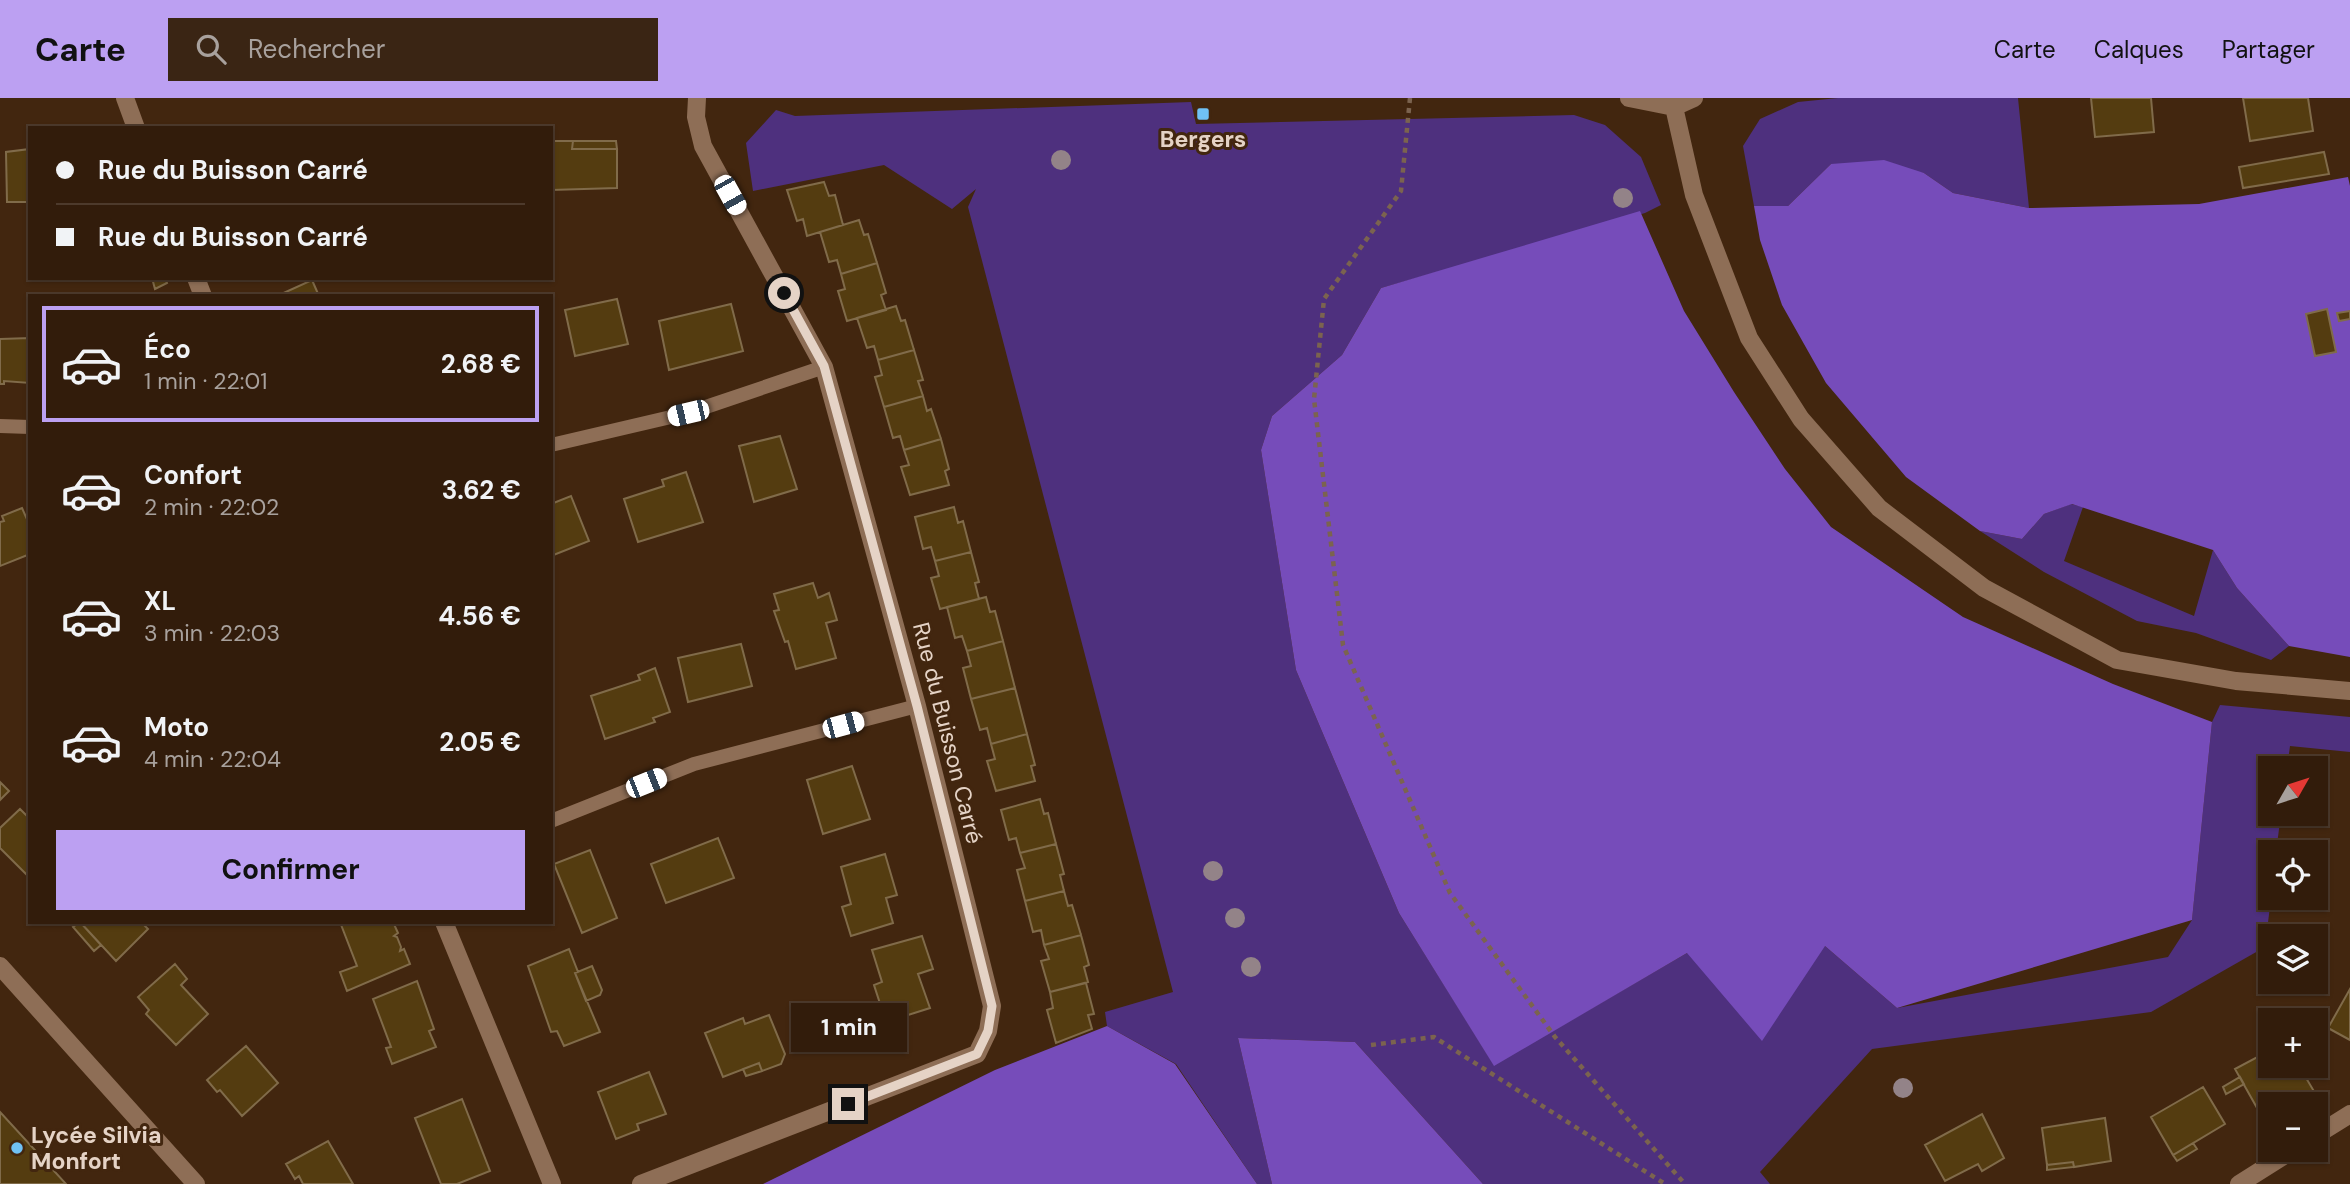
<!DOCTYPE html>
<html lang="fr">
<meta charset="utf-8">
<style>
body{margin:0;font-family:"DM Sans",sans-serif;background:#3a2514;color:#f1f3f6;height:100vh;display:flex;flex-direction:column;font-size:26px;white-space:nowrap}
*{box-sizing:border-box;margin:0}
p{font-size:23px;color:#a8a19d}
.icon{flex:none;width:38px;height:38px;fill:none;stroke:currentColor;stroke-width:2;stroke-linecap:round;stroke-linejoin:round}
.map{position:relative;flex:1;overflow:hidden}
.drawer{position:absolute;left:28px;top:196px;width:525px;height:630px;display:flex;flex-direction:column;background:#321c0b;border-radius:0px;box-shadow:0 2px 5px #0004,0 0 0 2px #4d3a2c}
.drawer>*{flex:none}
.hud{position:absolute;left:28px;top:28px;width:525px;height:154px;border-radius:0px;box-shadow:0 2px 5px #0004,0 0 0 2px #4d3a2c;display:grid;align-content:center;height:154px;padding:0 28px;background:#321c0b}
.needle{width:46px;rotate:51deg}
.fabs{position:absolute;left:2258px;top:658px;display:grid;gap:14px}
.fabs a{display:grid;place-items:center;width:70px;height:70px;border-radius:0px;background:#321c0b;box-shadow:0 2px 5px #0004,0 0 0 2px #4d3a2c;font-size:35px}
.end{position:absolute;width:32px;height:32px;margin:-16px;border:9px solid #e5d3c6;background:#111;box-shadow:0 0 0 4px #111}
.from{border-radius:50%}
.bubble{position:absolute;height:49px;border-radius:0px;background:#321c0b;box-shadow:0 2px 5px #0004,0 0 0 2px #4d3a2c;font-size:23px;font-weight:700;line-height:49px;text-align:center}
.car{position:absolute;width:21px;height:42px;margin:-21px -10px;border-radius:9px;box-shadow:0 0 5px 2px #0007;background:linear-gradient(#fff 24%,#345 0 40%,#fff 0 76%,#345 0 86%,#fff 0)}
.hud b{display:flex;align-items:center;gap:24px;height:66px;font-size:26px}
.hud b+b{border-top:2px solid #4d3a2c}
.hud i{width:18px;height:18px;background:#f1f3f6}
ul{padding:12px 0 0;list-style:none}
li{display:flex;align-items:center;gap:21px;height:116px;margin:0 14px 10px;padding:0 14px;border:4px solid transparent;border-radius:0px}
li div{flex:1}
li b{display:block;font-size:26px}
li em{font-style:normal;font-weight:700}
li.current{border-color:#bca0f2}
li>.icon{width:63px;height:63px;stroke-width:1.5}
.button{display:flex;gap:14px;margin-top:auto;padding:14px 28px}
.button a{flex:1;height:80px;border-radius:0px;background:#bca0f2;color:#111;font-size:28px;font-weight:700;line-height:80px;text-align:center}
header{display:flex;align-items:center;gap:42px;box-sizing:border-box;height:98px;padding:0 35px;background:#bca0f2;color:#111}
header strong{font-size:33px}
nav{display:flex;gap:38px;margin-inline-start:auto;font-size:24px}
.search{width:490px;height:63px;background:#3a2514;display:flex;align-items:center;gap:18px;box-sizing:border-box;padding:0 24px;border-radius:0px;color:#a8a19d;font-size:26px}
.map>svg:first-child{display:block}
</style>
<header>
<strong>Carte</strong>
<div class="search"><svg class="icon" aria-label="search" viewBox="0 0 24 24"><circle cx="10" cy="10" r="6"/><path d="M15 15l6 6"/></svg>Rechercher</div>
<nav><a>Carte</a><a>Calques</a><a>Partager</a></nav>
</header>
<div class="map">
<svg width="2350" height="1086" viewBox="0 0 2350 1086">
<rect width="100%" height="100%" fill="#42260f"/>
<!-- green -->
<path fill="#4e307e" d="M1838 0H2018L2029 110 1953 95 1924 75 1831 66 1788 108H1754L1743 48 1760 21 1798 4Z
M1191 4 1196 26 1574 17 1605 27 1641 59 1661 107 1645 115 1381 190 1342 257 1272 318 1261 352 1296 572 1399 815 1494 967 1687 855 1825 848 1897 910 2168 859 2192 822 2212 624 2220 607 2350 619V654L2290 648 2287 670H2270V716H2281L2276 754H2270L2271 800 2265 849 2151 914 1872 951 1760 1074 1770 1086H1483L1355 944 1238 940 1272 1086H1257L1176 966 1107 928 1105 914 1173 894 968 109 976 91 952 111 884 67 753 93 746 45 776 12 795 18Z
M2071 406 2083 409 2064 463 2194 518 2213 452 2237 490 2289 548 2271 562 2196 535 2137 523 2044 474 1980 433 2022 441 2044 416Z"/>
<!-- forest -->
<path fill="#764cba" d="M1884 62 1924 75 1953 95 2029 110 2199 106 2348 79 2350 88V559L2289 548 2237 490 2213 452 2072 406 2044 416 2022 441 1980 433 1906 379 1826 285 1782 207 1760 142 1754 108H1788L1831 66Z
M1640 113 1684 213 1734 294 1785 371 1831 429 1963 519 2113 586 2212 624 2192 822 1897 910 1825 848 1762 943 1687 855 1494 968 1399 815 1296 572 1261 352 1272 318 1342 257 1381 190Z
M1107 928 1175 966 1257 1086H763L995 972Z
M1238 940 1355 944 1483 1086H1272Z"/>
<!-- building -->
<path fill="#543c10" stroke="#806b4a" stroke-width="2" d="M2091 0H2151L2154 34 2095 39Z
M2243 0H2308L2313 33 2250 43Z
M551 43H573L572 51H617V90L551 92Z
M573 43H616L617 51H572Z
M30 51V104H7L6 54Z
M2324 54 2329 76 2243 90 2239 69Z
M824 84 829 98 835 97 843 127 807 138 803 121 797 123 787 92Z
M859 122 864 137 868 136 877 165 841 176 837 162 829 164 820 134Z
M877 165 886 195 881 197 886 212 847 223 838 193 845 191 841 176Z
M152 180H165L167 185 155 191Z
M312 182 319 198H277Z
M617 201 628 246 575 258 565 212Z
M731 206 743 253 669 272 659 223Z
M896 208 901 223 905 222 914 252 878 262 874 248 867 250 857 220Z
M2327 211 2336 254 2315 258 2306 216Z
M2350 213V221L2339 223 2337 215Z
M30 240V285L4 283V286H0V241Z
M914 252 923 282 918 283 923 298 884 309 875 279 882 277 878 262Z
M923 298 927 313 931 311 941 341 904 352 900 338 893 340 884 309Z
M780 338 797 391 754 404 739 348Z
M941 341 949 371 945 373 949 387 910 397 901 369 909 367 904 352Z
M686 374 703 424 638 444 624 401 664 388 662 382Z
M571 398 589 443 551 458V406Z
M954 409 958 425 963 423 971 454 935 463 931 449 923 451 915 419Z
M22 410 30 428V456L0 468V424L4 423 2 418Z
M971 454 979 484 975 485 979 501 940 511 931 480 939 478 935 463Z
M813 485 818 500 829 495 837 522 826 525 836 560 796 571 788 543 785 544 774 513 779 512 774 496Z
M986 499 990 514 995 513 1003 543 967 553 962 538 955 540 947 509Z
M1003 543 1015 590 971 601 963 570 971 568 967 553Z
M741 546 752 588 688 604 678 560Z
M655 570 670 614 653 620 655 624 605 641 591 598 640 582 638 577Z
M1015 590 1027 636 991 646 987 630 980 632 971 601Z
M1027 636 1035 667 1031 668 1035 683 996 693 987 663 995 661 991 646Z
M852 668 870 721 823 736 807 682Z
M0 684 9 693 0 702Z
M1040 701 1044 716 1048 715 1056 746 1020 755 1016 740 1009 742 1001 712Z
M20 711 30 721V780L0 750V730Z
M718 740 734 780 666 805 651 766Z
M1056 746 1064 776 1060 777 1064 793 1025 803 1017 772 1025 770 1020 755Z
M590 752 617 820 582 835 554 766Z
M885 756 897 797 886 800 893 825 851 838 842 809 851 806 841 769Z
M1064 793 1068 808 1072 807 1081 837 1044 847 1041 832 1033 834 1025 803Z
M80 824 101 847 94 853 73 829Z
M80 824H141L148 831 116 863Z
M340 824H393L398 835 394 838 397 839 401 849 400 853 404 851 410 866 347 893 340 874 357 868Z
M1081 837 1089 867 1084 869 1088 884 1050 894 1041 863 1049 861 1044 847Z
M922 838 933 871 918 876 930 910 886 924 874 887 882 884 872 852Z
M569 851 578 874 575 875 600 934 564 948 557 933 551 934 528 868Z
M175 866 187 881 181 887 208 916 176 947 146 916 149 912 138 899Z
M592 868 602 892 600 897 586 903 575 875Z
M417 883 434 931 429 933 436 949 392 966 386 950 391 949 373 901Z
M1086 885 1094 916 1088 917 1092 931 1056 945 1047 912 1053 910 1050 894Z
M2350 891V942L2328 930Z
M769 917 785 956 781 966 762 973 759 965 723 979 705 935 743 920 745 926Z
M246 948 278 985 242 1018 220 992 217 994 207 982Z
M2263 956 2271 968H2299L2315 995 2295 1006H2270V1021L2265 1024 2235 971Z
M759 965 762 973 746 978 743 971Z
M649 974 666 1016 637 1026 639 1032 616 1041 598 994Z
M2240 979 2244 986 2226 996 2223 989Z
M2203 989 2225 1026 2173 1057 2151 1019Z
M462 1001 490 1073 457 1086H441L415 1020Z
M0 1014 66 1086H0Z
M1982 1016 2004 1060 1982 1073 1978 1066 1945 1083 1925 1047Z
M2105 1020 2111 1063 2074 1069 2073 1064 2047 1067 2042 1030Z
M328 1043 353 1086H303L299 1078 295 1081 286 1066Z
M2193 1045 2197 1051 2177 1063 2173 1057Z
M2073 1064 2074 1069 2047 1072V1067Z"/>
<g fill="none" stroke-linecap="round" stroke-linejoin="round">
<!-- path -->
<path stroke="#7b634f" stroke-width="4.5" stroke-dasharray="5 5" stroke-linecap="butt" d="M1410 0 1401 93 1324 201 1314 301 1343 547 1450 795 1555 939 1685 1086
M1371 947 1434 939 1665 1086"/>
<!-- lane -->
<path stroke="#8e6e56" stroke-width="14" d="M0 328 30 329
M551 347 688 315 824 269
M551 723 694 666 917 608"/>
<!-- street -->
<path stroke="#8e6e56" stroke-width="18" d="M125 0 136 30
M1629 0 1674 9 1694 0
M1674 9 1694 97 1749 240 1801 321 1879 410 1984 490 2117 562 2236 583 2350 593
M196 180 203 198
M444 824 552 1086
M0 868 196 1086
M2315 1038 2350 1016
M641 1086 977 956 988 933 992 908 917 608 824 269 703 48 696 19 697 0
M2239 1086 2293 1052"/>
</g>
<!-- trees -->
<g fill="#938388">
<circle cx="1061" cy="62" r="10"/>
<circle cx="1623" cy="100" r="10"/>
<circle cx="1213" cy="773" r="10"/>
<circle cx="1235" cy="820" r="10"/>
<circle cx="1251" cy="869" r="10"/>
<circle cx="1903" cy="990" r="10"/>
</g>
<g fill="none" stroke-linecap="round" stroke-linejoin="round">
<!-- route -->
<path stroke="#e5d3c6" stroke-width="9" d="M784 195 824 268 917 608 992 908 988 933 977 956 848 1006"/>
</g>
<!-- markers -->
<g fill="#70c1f4" stroke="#42260f" stroke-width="2.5">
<rect x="1196" y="9" width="14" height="14" rx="3.5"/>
<circle cx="17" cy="1050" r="7"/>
</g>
<g text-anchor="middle" stroke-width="6" stroke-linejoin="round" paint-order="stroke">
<!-- poi labels -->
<g font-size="23" font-weight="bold" fill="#e5d3c6" stroke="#42260f">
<text x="1203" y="49">Bergers</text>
<text x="31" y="1045" text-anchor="start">Lycée Silvia<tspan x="31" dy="26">Monfort</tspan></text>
</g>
<!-- street labels -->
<g font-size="23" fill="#e5d3c6" stroke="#42260f">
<text transform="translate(948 635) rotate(76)" y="8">Rue du Buisson Carré</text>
</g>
</g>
</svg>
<div class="fabs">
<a><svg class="needle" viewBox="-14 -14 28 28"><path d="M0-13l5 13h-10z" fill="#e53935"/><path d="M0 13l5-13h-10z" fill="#a8a19d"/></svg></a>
<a><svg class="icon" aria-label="locate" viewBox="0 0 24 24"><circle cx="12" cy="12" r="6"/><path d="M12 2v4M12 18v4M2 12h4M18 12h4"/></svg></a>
<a><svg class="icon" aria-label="layers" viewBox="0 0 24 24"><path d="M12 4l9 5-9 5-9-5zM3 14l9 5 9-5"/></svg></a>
<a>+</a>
<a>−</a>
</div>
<i class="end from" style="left:784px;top:195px"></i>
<i class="end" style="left:848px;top:1006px"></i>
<div class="bubble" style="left:791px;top:905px;width:116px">1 min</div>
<i class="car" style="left:730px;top:97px;rotate:151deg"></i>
<i class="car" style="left:688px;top:315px;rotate:257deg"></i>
<i class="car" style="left:843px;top:627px;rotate:75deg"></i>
<i class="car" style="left:646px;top:685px;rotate:68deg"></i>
<div class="hud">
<b><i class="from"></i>Rue du Buisson Carré</b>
<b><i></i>Rue du Buisson Carré</b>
</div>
<section class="drawer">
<ul>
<li class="current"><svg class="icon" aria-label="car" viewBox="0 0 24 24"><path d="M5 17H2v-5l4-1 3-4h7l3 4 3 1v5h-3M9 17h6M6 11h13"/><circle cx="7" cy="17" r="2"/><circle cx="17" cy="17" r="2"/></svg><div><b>Éco</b><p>1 min · 22:01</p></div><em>2.68 €</em></li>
<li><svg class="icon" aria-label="car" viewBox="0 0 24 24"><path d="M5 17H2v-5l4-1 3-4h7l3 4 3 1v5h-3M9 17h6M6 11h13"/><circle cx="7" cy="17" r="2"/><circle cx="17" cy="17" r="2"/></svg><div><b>Confort</b><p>2 min · 22:02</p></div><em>3.62 €</em></li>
<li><svg class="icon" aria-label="car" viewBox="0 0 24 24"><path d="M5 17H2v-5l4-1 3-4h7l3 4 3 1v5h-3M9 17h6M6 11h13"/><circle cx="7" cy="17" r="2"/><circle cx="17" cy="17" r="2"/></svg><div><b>XL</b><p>3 min · 22:03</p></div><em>4.56 €</em></li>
<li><svg class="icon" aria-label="car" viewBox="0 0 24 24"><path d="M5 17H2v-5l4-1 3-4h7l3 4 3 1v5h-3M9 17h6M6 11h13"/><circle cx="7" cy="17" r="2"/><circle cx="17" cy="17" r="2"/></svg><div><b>Moto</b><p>4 min · 22:04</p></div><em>2.05 €</em></li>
</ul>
<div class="button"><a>Confirmer</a></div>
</section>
</div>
